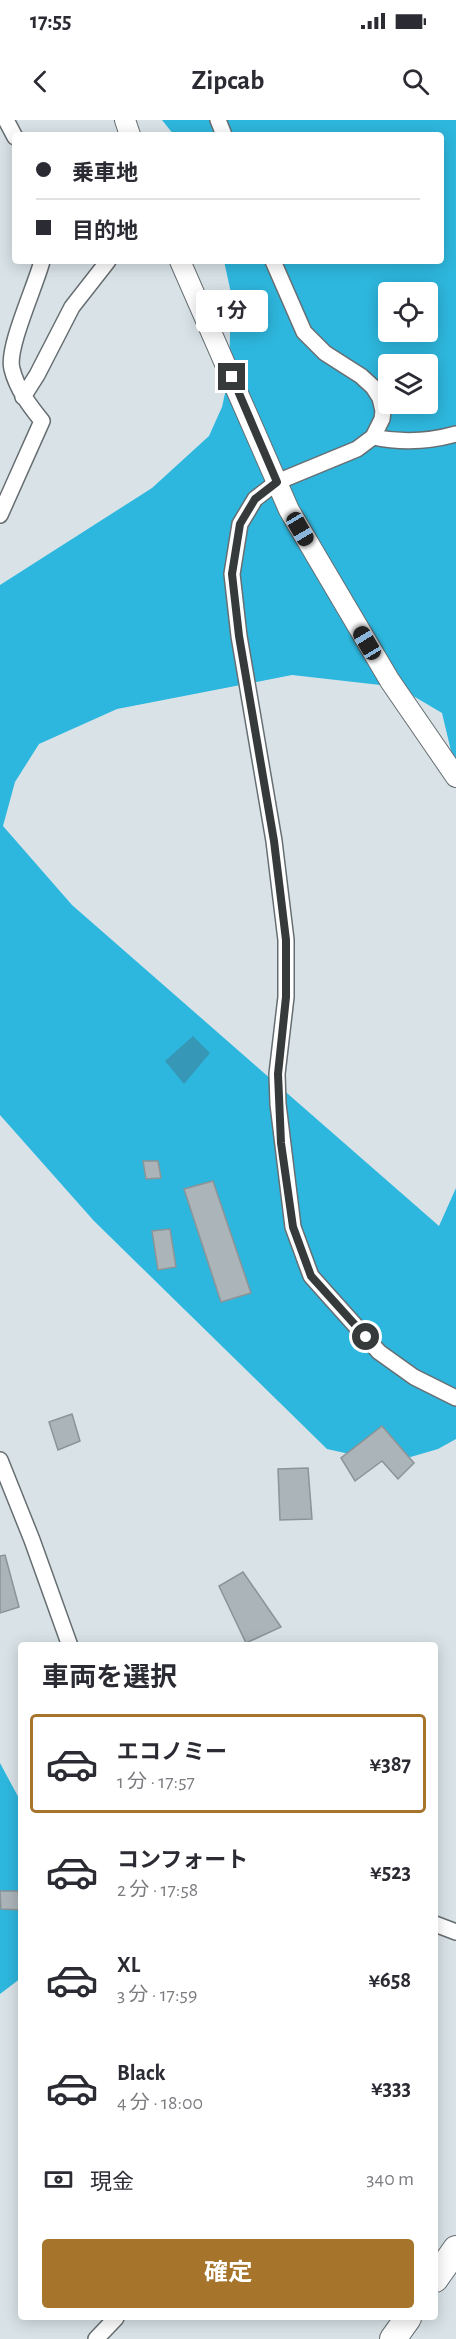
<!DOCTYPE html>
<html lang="ja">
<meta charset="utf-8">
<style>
body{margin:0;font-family:"Alegreya Sans","Noto Sans JP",sans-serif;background:#f7f7f7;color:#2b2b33;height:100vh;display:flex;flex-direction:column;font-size:22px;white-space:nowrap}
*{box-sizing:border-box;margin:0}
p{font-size:20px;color:#7c7c81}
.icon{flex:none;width:33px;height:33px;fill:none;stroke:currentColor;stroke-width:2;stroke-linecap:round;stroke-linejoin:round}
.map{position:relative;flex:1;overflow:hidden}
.side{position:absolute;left:18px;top:1522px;width:420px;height:678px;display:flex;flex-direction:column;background:#fff;border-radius:6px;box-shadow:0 3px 15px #0003}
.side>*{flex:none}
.top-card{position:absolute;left:12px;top:12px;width:432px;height:132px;border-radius:6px;box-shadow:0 3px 15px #0003;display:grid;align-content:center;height:132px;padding:0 24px;background:#fff}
.buttons{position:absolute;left:378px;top:162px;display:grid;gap:12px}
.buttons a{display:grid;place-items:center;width:60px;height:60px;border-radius:6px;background:#fff;box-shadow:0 3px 15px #0003;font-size:30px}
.end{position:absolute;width:27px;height:27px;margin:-14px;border:8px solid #363a3b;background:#fff;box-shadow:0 0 0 3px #fff}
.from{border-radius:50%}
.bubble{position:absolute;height:42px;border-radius:6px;background:#fff;box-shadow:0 3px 15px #0003;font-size:20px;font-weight:700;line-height:42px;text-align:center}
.car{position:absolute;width:18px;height:36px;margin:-18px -9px;border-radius:8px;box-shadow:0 0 4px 2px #0007;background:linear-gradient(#222 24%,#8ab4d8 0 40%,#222 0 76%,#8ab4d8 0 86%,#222 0)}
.top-card b{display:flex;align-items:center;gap:21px;height:57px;font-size:22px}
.top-card b+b{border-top:2px solid #e1e1e2}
.top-card i{width:15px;height:15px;background:#2b2b33}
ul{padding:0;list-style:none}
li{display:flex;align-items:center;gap:18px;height:99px;margin:0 12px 9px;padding:0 12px;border:3px solid transparent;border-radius:6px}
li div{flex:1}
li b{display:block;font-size:22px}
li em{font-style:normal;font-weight:700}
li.on{border-color:#a6742b}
li>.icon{width:54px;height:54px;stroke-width:1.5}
h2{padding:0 24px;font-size:27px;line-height:72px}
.pay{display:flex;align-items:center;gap:15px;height:66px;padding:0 24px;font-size:22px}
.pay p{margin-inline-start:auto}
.primary-button{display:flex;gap:12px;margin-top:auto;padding:12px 24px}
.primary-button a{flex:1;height:69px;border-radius:6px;background:#a6742b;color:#fff;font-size:24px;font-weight:700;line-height:69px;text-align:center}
.status{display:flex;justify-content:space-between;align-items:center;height:42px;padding:0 30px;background:#fff;direction:ltr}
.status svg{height:16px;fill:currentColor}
header{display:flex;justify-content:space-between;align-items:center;height:78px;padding:0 24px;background:#fff;font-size:27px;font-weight:700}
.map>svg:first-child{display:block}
</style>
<div class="status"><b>17:55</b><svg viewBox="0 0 49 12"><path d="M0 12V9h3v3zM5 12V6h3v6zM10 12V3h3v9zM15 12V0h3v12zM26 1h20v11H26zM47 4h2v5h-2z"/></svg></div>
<header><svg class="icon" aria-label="back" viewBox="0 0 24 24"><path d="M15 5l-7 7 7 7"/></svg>Zipcab<svg class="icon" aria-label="search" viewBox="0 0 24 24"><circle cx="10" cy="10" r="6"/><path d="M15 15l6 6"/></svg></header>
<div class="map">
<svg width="456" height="2219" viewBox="0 0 456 2219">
<rect width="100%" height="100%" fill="#d9e3e7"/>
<!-- forest -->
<path fill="#2eb7de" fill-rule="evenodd" d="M162 0H456V652L442 593 398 567 292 555 117 589 39 624 15 662 3 706 72 785 439 1106 456 1068V1319L438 1329 390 1343 327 1329 94 1101 0 995V465L152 368 209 316 222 287 229 255 231 173 224 141H441V15H174ZM388 172H428V212H388ZM388 244H428V284H388Z
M0 1643 21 1682V1858L0 1874Z"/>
<!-- water -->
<path fill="#3698b6" d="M193 916 210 933 184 964 165 941Z"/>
<!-- building -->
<path fill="#abb4b8" stroke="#8b9497" stroke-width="1.5" d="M143 1041H158L161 1058 146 1059Z
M213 1061 251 1173 221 1182 184 1069Z
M170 1109 176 1147 158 1150 152 1111Z
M72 1294 80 1321 58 1330 49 1302Z
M382 1306 414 1343 398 1359 382 1341 355 1361 341 1338Z
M308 1348 312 1399 280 1400 278 1349Z
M5 1435 19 1487 0 1493V1436Z
M243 1452 281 1507 246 1523 219 1466Z
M0 1771H18L21 1790 1 1789Z"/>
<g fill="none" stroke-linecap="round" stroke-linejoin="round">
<defs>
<path id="minor" d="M6 0 15 17
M218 0 224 15
M273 141 304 212 325 233 361 256 373 267 380 278 383 291 382 299 373 317 357 329 277 362 255 379 240 404 232 454 239 516 274 721 286 820V877L277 954 278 984 293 1107 311 1156 379 1232 414 1257 456 1278
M23 277 37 255 72 187 108 141
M373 317C402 323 428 322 456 314
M0 395 42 301C29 285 17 269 12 249 6 229 36 165 42 141
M0 1340 32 1420 70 1526
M435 1804 456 1812
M96 2219 116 2198"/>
<path id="tertiary" d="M125 0 130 15
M180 141 289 390 390 561 456 657"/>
<path id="trunk" d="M435 2159 456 2129
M393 2219 408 2198"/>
</defs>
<!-- minor casing -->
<use href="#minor" stroke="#666e72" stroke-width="18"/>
<!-- tertiary casing -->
<use href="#tertiary" stroke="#666e72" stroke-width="22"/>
<!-- trunk casing -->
<use href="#trunk" stroke="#666e72" stroke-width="28"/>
<!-- minor -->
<use href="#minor" stroke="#fff" stroke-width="15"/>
<!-- tertiary -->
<use href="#tertiary" stroke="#fff" stroke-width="20"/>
<!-- trunk -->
<use href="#trunk" stroke="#fff" stroke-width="26"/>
</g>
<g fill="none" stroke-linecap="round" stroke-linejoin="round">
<!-- route -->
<path stroke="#363a3b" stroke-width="8" d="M232 257 277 362 255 379 240 404 232 454 239 516 274 721 286 820V877L278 954 281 1023 293 1107 311 1156 366 1217"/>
</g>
</svg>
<div class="buttons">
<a><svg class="icon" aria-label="locate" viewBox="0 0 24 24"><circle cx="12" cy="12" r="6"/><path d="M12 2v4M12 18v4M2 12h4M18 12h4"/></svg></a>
<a><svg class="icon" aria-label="layers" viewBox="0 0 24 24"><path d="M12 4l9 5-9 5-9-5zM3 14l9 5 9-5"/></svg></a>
</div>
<i class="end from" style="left:366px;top:1217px"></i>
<i class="end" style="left:232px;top:257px"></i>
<div class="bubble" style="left:196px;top:170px;width:72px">1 分</div>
<i class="car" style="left:300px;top:409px;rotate:150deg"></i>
<i class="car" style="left:367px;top:523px;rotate:329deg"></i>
<div class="top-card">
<b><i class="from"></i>乗車地</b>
<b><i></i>目的地</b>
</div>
<section class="side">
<h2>車両を選択</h2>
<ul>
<li class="on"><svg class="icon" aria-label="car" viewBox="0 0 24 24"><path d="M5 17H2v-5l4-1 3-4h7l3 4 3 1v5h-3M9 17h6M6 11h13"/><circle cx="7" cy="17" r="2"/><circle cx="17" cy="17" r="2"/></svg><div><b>エコノミー</b><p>1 分 · 17:57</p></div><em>¥387</em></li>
<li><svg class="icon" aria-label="car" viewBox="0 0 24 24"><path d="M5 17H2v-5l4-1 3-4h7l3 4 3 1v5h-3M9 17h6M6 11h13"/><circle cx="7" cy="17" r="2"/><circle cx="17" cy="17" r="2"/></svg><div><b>コンフォート</b><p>2 分 · 17:58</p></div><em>¥523</em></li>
<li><svg class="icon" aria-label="car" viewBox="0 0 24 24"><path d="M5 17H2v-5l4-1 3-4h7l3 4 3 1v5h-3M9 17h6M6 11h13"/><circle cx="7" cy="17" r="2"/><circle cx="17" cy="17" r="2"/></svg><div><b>XL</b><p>3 分 · 17:59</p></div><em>¥658</em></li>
<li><svg class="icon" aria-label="car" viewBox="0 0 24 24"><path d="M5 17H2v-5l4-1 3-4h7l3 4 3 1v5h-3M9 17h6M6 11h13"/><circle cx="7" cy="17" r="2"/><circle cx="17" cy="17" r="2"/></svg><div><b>Black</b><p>4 分 · 18:00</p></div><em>¥333</em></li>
</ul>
<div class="pay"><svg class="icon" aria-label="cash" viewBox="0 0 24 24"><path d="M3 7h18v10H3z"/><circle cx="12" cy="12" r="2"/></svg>現金<p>340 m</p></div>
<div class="primary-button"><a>確定</a></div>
</section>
</div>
